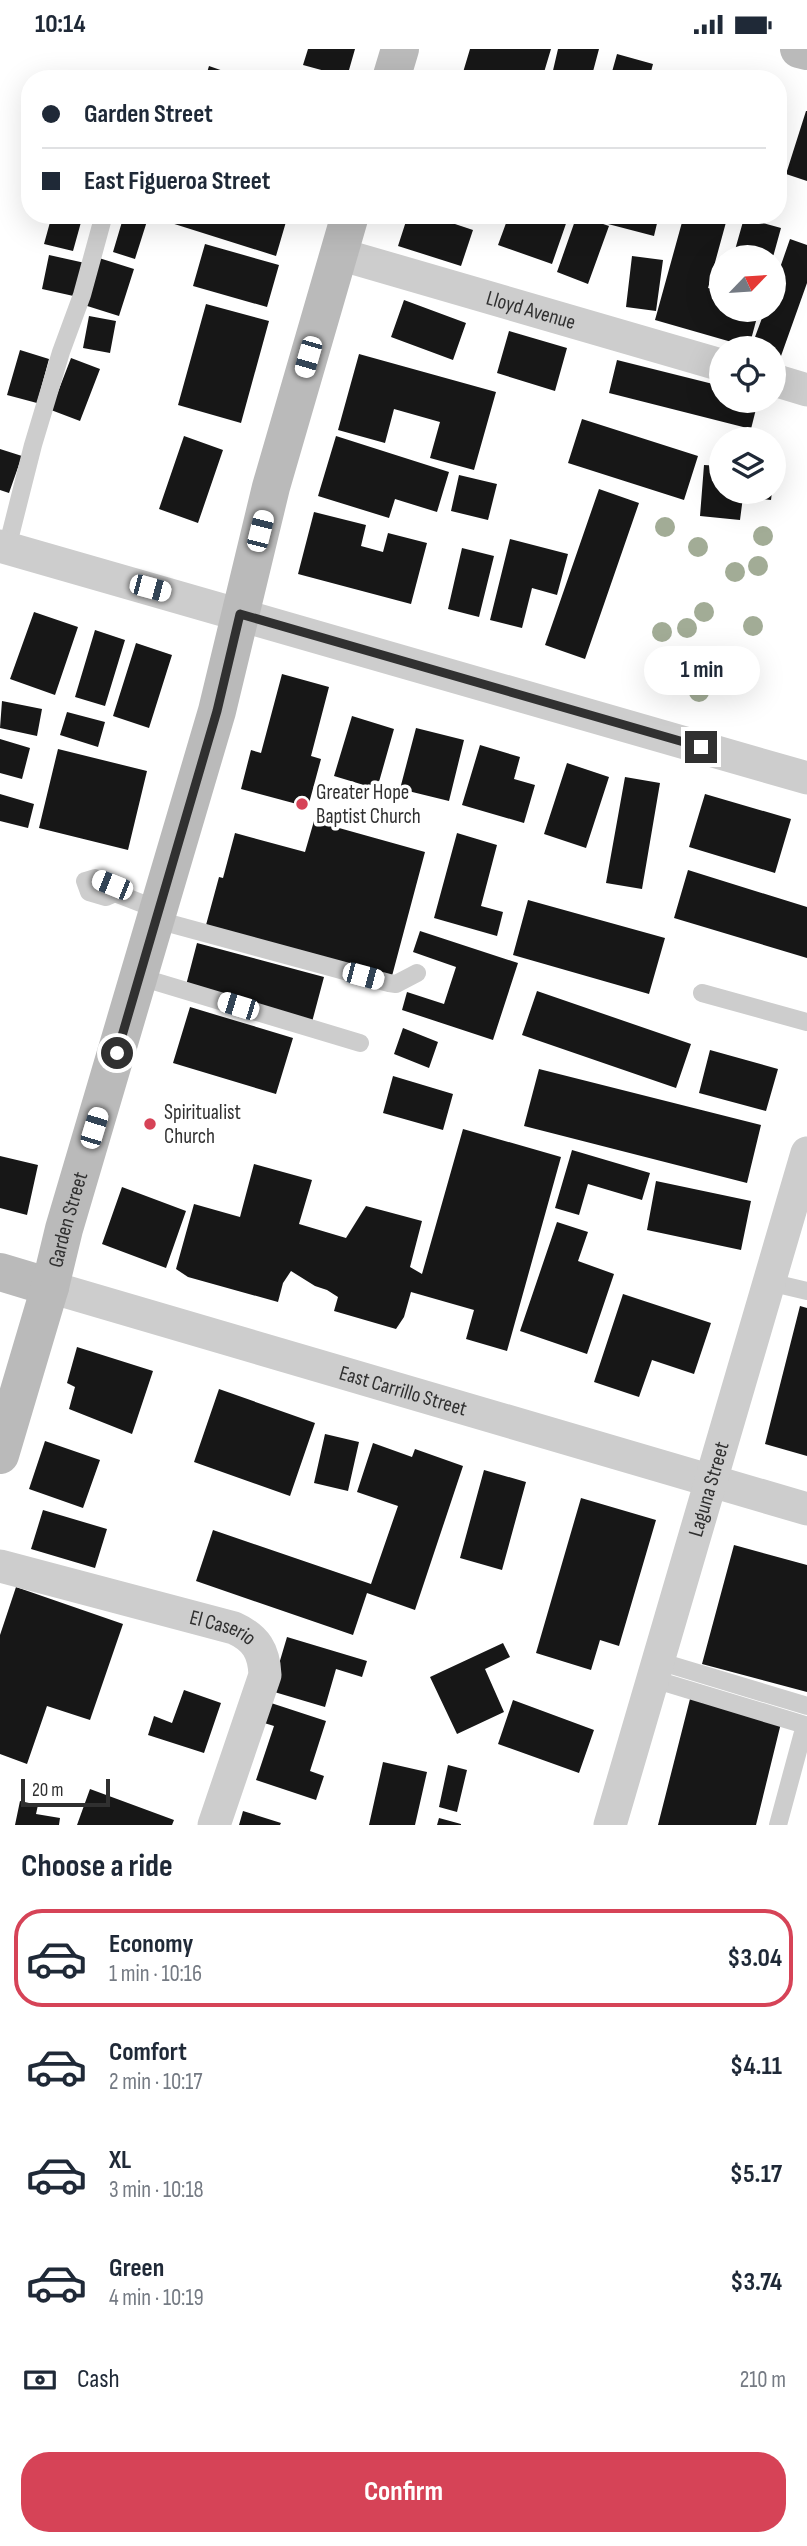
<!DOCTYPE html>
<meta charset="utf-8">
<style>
body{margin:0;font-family:"Sofia Sans Condensed",sans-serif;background:#f6f6f7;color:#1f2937;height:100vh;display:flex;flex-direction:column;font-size:26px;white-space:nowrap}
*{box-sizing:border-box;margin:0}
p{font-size:23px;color:#747a83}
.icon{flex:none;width:38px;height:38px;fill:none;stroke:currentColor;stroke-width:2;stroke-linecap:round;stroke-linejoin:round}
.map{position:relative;height:1776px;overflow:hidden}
.side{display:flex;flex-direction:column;background:#fff;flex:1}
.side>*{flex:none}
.banner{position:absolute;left:21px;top:21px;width:766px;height:154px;border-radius:28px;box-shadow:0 7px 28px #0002;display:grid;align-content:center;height:154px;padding:0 21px;background:#fff}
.needle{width:46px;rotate:65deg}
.controls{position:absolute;left:709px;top:196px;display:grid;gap:14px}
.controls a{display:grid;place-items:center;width:77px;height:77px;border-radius:50%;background:#fff;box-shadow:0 7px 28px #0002;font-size:35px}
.scale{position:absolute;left:21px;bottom:18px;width:89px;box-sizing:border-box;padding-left:7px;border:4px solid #303030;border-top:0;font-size:19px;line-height:24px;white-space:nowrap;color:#303030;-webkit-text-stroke:5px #fff;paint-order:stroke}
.end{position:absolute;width:32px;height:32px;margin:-16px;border:9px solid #303030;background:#fff;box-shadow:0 0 0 4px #fff}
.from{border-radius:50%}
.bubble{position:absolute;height:49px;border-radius:24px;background:#fff;box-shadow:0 7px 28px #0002;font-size:23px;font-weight:700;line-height:49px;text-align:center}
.car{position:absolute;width:21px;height:42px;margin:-21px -10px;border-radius:9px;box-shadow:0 0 5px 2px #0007;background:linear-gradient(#fff 24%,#345 0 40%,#fff 0 76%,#345 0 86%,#fff 0)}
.banner b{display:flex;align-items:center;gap:24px;height:66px;font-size:26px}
.banner b+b{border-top:2px solid #e0e1e3}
.banner i{width:18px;height:18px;background:#1f2937}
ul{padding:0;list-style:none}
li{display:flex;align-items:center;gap:21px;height:98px;margin:0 14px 10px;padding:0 7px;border:4px solid transparent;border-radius:28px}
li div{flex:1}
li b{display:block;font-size:26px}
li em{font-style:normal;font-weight:700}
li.active{border-color:#d64357}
li>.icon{width:63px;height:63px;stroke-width:1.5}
h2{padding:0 21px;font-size:32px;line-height:84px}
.pay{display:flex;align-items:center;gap:18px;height:77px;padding:0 21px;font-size:26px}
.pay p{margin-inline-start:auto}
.cta{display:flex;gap:14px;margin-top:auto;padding:14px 21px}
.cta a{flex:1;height:80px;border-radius:28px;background:#d64357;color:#fff;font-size:28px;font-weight:700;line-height:80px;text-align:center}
.status{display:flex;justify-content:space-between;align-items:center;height:49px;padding:0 35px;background:#fff;direction:ltr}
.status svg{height:19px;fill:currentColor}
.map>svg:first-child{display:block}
</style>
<div class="status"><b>10:14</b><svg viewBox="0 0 49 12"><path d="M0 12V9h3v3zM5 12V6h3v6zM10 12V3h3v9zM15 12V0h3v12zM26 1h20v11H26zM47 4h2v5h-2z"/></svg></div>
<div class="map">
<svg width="807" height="1776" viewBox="0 0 807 1776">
<rect width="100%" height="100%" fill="#fff"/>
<!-- building -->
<path fill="#171717" d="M308 0H355L347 28 303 16Z
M470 0H551L542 30H461Z
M558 0H599L591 30H551Z
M617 5 653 15 649 30H610Z
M209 17 232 25 231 30H205Z
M806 62H807V132L786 125Z
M52 166H83L73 202 44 195Z
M124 166 148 169 135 210 113 203Z
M170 166H288L276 207 168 173Z
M408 166H428L473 181 461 217 398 197Z
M450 166H477L475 175Z
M509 166H569L552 215 498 196Z
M577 166 609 177 588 235 557 223Z
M610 166H659L654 187 608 175Z
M684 166H728L708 239 721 242V261H759L749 298 655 271Z
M744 169 781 179 773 208H733Z
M790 190 807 196V234L781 307 774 304V299H761L752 296 765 261H774V236Z
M205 195 279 216 267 258 193 237Z
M49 206 85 214 78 248 42 240Z
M632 207 663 211 656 262 626 258Z
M99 209 134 220 119 267 84 256Z
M404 251 466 274 453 311 391 288Z
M206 255 269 272 241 374 178 356Z
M89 267 116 272 110 304 83 299Z
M509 282 567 299 555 342 497 324Z
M20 301 49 310 37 354 7 346Z
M359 305 496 343 474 421 430 409 440 373 394 360 385 394 338 381Z
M71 309 100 320 80 372 51 361Z
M617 311 721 337V352H758L751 380 609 344Z
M582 370 698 407 684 451 568 414Z
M184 387 223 401 198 474 159 460Z
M336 387 449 423 437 463 395 450 389 469 318 447Z
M0 400 22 407 9 444 0 441Z
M704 416 721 417V443H772L771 451 743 448 740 471 700 467Z
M459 426 497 435 488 471 451 462Z
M599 440 639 454 585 610 545 596Z
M314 463 366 476 361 497 383 503 388 484 427 494 411 555 298 525Z
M510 490 568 505 557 546 532 539 522 579 490 571Z
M462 499 494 507 479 568 448 560Z
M34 563 78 578 55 646 10 630Z
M95 581 125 591 105 657 75 648Z
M136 594 172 606 149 679 113 667Z
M282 625 329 638 311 707 321 710 308 758 241 740 251 701 261 704Z
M2 652 42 660 37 687 0 679Z
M67 663 105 673 98 698 60 686Z
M352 667 394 680 377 740 334 727Z
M416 679 464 691 449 752 400 740Z
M0 690 30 699 22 730 0 724Z
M480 696 520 708 514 730 535 736 524 774 462 756Z
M58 700 147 722 128 801 39 779Z
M567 714 609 728 586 799 544 785Z
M625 728 660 734 642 840 606 834Z
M0 745 34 755 28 779 0 772Z
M705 745 791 770 775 824 689 798Z
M314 772 425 803 392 927 206 876 219 828 223 829 235 784 305 803Z
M457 784 497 796 481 857 503 863 497 887 434 869Z
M688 821 807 858V909L674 869Z
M528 851 665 889 649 945 513 906Z
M420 882 518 914 493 991 402 961 407 943 444 955 456 918 413 903Z
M197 894 324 928 312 973 185 940Z
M537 942 691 995 676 1039 522 986Z
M190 958 293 989 276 1045 173 1014Z
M403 979 438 993 429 1019 394 1005Z
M710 1001 778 1020 766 1062 699 1044Z
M539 1020 761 1076 747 1134 524 1077Z
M393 1027 453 1045 443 1081 383 1064Z
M463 1080 561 1108 507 1302 466 1290 474 1261 411 1243 404 1268 396 1280 334 1262 338 1248 327 1241 315 1237 291 1222 283 1234 278 1253 188 1228 176 1220 194 1155 240 1168 254 1115 312 1131 299 1175 346 1189 366 1157 422 1172 410 1218 422 1225Z
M572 1101 650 1124 642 1151 588 1135 579 1166 555 1159Z
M0 1107 38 1116 27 1166 0 1159Z
M656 1132 751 1152 741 1201 647 1181Z
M122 1138 186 1162 166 1219 102 1195Z
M557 1173 588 1183 578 1212 614 1225 587 1305 520 1282Z
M623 1245 711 1274 694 1325 652 1311 639 1348 594 1333Z
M800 1257 807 1259V1407L765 1395Z
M77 1298 153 1322 132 1385 69 1360 75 1338 67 1334Z
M219 1340 315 1374 290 1447 194 1413Z
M325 1385 359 1393 348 1442 314 1434Z
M45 1392 100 1411 83 1459 29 1440Z
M373 1394 412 1408 415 1400 463 1417 415 1561 367 1544 353 1586 196 1532 213 1481 371 1535 398 1457 357 1443Z
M484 1421 526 1433 502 1521 460 1509Z
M581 1449 656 1471 619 1597 600 1591 591 1621 536 1604Z
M43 1461 107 1480 95 1519 31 1500Z
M734 1496 807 1516V1643L702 1615Z
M16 1538 123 1575 90 1671 47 1657 27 1715 0 1705V1586Z
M287 1588 367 1612 362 1628 336 1620 325 1658 271 1642Z
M503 1594 510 1608 485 1620 504 1663 457 1685 430 1628Z
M184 1641 221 1654 204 1704 148 1686 154 1667 172 1674Z
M691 1646 782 1670 756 1776H658Z
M513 1651 594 1681 579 1724 498 1695Z
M268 1653 326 1672 310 1722 324 1727 316 1751 256 1731 274 1677 261 1673Z
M383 1713 427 1723 415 1776H369Z
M448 1716 467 1721 457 1763 439 1758Z
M90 1740 174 1771 172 1776H77Z
M20 1752 38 1756 36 1765 60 1769 59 1776H15Z
M243 1762 281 1774 280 1776H239Z
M439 1769 461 1775V1776H437Z"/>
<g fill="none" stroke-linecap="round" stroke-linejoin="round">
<!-- service -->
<path stroke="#cdcdcd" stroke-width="18" d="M7 499 33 396 61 303 82 246 103 169
M95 829 112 836 115 844 106 848 89 843 85 832Z
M115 844 159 861
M157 871 389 934 396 935 417 924
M140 928 360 994
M702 944 807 973
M769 1233 807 1242
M658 1612 807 1657
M653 1630 805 1676 778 1776"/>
<!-- minor -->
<g stroke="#cdcdcd" stroke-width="33">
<path id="s1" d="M339 205 721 316"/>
<path d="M774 331 807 341"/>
<path d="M0 497 807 729"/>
<path id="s2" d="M50 1238 807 1460"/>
<path id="s3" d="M0 1517 234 1579C256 1589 264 1602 265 1626L214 1776"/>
<path id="s4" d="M610 1776 807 1104"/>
</g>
<!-- secondary -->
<g stroke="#bababa" stroke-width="38">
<path d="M799 0 807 2"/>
<path d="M391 30 400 0"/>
<path d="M0 1223 50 1238"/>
<path id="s5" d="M0 1406 50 1238 64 1180 217 662 271 438 350 166"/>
</g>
</g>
<!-- trees -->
<g fill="#a2ac96">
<circle cx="665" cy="478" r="10"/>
<circle cx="763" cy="487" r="10"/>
<circle cx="698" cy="498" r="10"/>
<circle cx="758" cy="517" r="10"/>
<circle cx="735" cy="523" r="10"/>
<circle cx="704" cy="563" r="10"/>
<circle cx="753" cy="577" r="10"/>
<circle cx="687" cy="579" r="10"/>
<circle cx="662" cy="583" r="10"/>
<circle cx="702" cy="609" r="10"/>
<circle cx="659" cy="616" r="10"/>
<circle cx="699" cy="643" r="10"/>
</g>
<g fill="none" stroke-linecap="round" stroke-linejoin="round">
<!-- route -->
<path stroke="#303030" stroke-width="9" d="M117 1004 217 662 240 565 701 698"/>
</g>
<!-- markers -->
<g fill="#d64357" stroke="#fff" stroke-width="2.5">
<circle cx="302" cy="755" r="7"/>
<circle cx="150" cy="1075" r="7"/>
</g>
<g text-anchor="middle" stroke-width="7" stroke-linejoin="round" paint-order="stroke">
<!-- street labels -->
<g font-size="21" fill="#303030" stroke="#fff">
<text dy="7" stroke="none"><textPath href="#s1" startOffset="200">Lloyd Avenue</textPath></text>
<text dy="7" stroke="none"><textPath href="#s5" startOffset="245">Garden Street</textPath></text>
<text dy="7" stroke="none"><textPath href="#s2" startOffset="368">East Carrillo Street</textPath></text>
<text dy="7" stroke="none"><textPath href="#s4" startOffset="350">Laguna Street</textPath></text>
<text dy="7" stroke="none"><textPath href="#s3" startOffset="231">El Caserio</textPath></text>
</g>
<!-- poi labels -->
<g font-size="21" fill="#303030" stroke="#fff" text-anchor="start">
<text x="316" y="750">Greater Hope<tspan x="316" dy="24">Baptist Church</tspan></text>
<text x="164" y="1070">Spiritualist<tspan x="164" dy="24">Church</tspan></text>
</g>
</g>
</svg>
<div class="controls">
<a><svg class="needle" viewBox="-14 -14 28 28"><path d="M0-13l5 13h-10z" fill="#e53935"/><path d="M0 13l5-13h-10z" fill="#747a83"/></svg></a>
<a><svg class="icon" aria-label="locate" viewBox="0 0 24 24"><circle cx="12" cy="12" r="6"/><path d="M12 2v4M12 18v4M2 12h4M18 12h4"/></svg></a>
<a><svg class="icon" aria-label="layers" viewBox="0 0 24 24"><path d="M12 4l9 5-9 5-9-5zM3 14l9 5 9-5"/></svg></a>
</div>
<div class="scale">20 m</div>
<i class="end from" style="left:117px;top:1004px"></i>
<i class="end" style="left:701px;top:698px"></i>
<div class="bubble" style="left:644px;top:597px;width:116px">1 min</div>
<i class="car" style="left:308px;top:308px;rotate:196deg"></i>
<i class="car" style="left:260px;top:482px;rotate:14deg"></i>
<i class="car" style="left:150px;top:539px;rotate:105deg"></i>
<i class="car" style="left:112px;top:836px;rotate:292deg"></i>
<i class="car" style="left:363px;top:927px;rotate:105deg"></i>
<i class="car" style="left:238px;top:957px;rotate:287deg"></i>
<i class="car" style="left:94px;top:1079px;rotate:17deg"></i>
<div class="banner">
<b><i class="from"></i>Garden Street</b>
<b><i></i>East Figueroa Street</b>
</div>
</div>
<section class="side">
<h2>Choose a ride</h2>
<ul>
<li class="active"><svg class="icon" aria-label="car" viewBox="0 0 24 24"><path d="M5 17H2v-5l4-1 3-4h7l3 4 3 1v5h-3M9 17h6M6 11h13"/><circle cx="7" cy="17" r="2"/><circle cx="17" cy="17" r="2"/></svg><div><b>Economy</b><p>1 min · 10:16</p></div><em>$3.04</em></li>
<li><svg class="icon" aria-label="car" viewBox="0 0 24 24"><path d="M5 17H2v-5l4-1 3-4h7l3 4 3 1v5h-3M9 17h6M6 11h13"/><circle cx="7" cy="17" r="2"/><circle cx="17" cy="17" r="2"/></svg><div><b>Comfort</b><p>2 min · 10:17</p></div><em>$4.11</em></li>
<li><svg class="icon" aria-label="car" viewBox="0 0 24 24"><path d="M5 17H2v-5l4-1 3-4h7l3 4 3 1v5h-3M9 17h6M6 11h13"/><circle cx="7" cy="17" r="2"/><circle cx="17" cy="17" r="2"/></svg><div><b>XL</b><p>3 min · 10:18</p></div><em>$5.17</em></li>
<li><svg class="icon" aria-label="car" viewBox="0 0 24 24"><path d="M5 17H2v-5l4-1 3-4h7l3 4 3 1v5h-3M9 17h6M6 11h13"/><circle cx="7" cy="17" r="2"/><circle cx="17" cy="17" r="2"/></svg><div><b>Green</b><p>4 min · 10:19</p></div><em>$3.74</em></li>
</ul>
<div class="pay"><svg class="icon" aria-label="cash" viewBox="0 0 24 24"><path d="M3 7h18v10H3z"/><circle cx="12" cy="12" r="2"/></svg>Cash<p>210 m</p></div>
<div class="cta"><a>Confirm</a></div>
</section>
